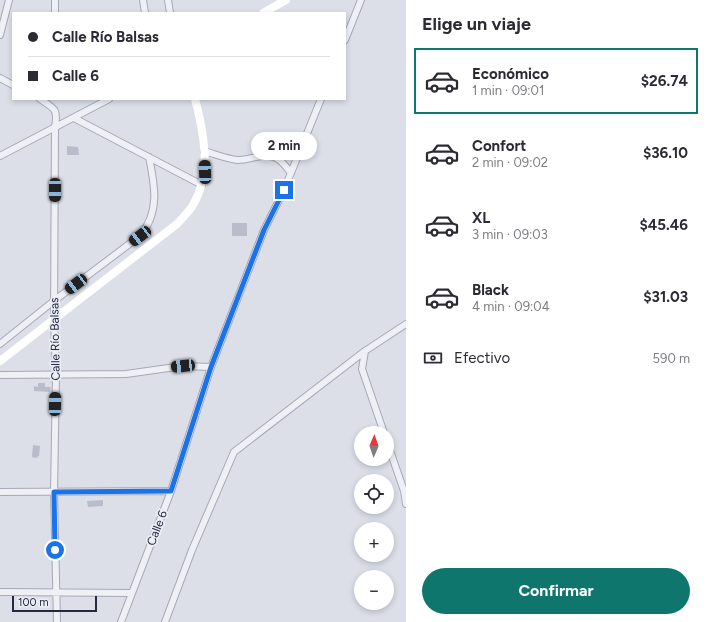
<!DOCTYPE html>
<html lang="es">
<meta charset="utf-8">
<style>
body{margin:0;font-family:Figtree,sans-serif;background:#f2f2f3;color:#2b2b33;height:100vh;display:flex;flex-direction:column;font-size:15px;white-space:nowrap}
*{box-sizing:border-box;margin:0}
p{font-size:13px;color:#7c7c81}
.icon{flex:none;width:22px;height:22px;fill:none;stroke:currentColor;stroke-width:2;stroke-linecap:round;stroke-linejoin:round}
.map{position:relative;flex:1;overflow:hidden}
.details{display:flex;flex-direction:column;background:#fff;width:300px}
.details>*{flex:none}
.banner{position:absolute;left:12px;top:12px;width:334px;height:88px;border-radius:0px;box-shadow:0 2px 6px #0003;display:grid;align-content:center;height:88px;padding:0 16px;background:#fff}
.needle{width:26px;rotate:2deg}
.controls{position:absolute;left:354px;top:426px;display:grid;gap:8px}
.controls a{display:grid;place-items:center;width:40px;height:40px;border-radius:50%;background:#fff;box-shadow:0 2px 6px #0003;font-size:20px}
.scale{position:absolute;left:12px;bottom:10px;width:85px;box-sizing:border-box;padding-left:4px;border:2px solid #242940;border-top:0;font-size:11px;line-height:14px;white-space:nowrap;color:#242940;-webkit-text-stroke:3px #ebeef5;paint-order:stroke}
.end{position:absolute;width:18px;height:18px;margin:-9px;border:5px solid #1a73e8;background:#fff;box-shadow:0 0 0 2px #fff}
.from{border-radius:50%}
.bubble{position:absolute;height:28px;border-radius:14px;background:#fff;box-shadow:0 2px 6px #0003;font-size:13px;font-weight:700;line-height:28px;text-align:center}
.car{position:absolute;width:12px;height:24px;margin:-12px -6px;border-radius:5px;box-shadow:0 0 3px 1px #0007;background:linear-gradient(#222 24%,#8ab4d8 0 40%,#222 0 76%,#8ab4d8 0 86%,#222 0)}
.banner b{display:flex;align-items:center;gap:14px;height:38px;font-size:15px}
.banner b+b{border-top:1px solid #e1e1e2}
.banner i{width:10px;height:10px;background:#2b2b33}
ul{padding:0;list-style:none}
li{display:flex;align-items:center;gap:12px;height:66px;margin:0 8px 6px;padding:0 8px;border:2px solid transparent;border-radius:0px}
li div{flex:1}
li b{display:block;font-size:15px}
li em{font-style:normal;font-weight:700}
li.on{border-color:#0f766e}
li>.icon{width:36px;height:36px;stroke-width:1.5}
h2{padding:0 16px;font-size:18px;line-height:48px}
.pay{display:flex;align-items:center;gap:10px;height:44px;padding:0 16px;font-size:15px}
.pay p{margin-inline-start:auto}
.cta{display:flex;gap:8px;margin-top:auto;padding:8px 16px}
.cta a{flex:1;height:46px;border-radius:24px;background:#0f766e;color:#fff;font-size:16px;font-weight:700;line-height:46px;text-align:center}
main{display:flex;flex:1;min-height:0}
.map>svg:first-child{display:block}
</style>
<main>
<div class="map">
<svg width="406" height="622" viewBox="0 0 406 622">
<rect width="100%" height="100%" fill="#dcdfe8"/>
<!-- building -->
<path fill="#b9bccb" d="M67 146 78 147 79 155H67Z
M232 223H247V236H232Z
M38 383H45V387H51L50 392 34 391V386L38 387Z
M33 445 40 446 39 456H38L37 458 32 457Z
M103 500V506L88 507 87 501Z"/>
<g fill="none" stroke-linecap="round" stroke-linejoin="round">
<defs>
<path id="street" d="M143 0 145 13
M168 0 170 13
M55 13V0
M0 35 9 0
M345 40 361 0
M0 78 13 85
M40 99C55 109 58 109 55 127L54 319 56 375 54 492 57 622
M74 118 202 185
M204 151C215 154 226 159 238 160 251 160 267 151 278 159 283 162 287 168 291 173
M0 156 109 99
M0 344 55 300 140 236C160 212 155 186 149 157
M365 351 362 369 384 433
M0 375 126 374 183 366 211 367
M387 442 404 491 406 504
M0 492 171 491
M0 592 131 593
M121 622 171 491 211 367 264 230 284 190 321 99
M165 622 192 550 234 452 365 351 406 324"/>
</defs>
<!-- street casing -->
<use href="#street" stroke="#a5a8b6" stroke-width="8"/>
<!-- street -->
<use href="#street" stroke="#eff0f6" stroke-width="6"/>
<!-- secondary -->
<path stroke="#fff" stroke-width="8" d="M263 13 286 0
M0 361 177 224C182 218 189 212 193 205 212 173 204 133 195 99"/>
</g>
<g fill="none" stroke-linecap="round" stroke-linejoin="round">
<!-- route -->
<path stroke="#1a73e8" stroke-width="5" d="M55 550 54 492 171 491 211 367 264 230 284 190"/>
</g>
<g text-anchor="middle" stroke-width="3.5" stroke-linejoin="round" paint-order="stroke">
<!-- street labels -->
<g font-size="12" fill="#242940" stroke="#ebeef5">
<text transform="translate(55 339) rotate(-91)" y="4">Calle Río Balsas</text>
<text transform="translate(157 528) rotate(-69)" y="4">Calle 6</text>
</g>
</g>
</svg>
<div class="controls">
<a><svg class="needle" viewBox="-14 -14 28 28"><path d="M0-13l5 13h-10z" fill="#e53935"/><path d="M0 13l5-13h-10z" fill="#7c7c81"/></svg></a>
<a><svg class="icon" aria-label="locate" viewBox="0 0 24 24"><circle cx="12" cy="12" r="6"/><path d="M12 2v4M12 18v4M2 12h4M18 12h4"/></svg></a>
<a>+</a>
<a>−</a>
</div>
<div class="scale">100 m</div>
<i class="end from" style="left:55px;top:550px"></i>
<i class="end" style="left:284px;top:190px"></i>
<div class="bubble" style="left:251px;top:132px;width:66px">2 min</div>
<i class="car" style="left:205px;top:172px;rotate:358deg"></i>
<i class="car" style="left:55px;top:190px;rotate:180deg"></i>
<i class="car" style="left:140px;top:236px;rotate:233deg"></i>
<i class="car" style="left:76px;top:284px;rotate:233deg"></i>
<i class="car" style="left:183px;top:366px;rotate:264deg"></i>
<i class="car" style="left:55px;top:404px;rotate:1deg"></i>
<div class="banner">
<b><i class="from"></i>Calle Río Balsas</b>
<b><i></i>Calle 6</b>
</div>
</div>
<section class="details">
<h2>Elige un viaje</h2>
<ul>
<li class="on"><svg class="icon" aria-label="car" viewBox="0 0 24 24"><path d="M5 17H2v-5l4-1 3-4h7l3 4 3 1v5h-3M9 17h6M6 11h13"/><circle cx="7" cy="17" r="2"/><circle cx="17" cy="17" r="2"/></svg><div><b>Económico</b><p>1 min · 09:01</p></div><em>$26.74</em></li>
<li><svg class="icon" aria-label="car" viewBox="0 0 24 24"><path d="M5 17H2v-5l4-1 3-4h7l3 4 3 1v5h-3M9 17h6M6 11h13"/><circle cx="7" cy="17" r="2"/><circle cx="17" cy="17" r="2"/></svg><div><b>Confort</b><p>2 min · 09:02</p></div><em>$36.10</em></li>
<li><svg class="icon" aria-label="car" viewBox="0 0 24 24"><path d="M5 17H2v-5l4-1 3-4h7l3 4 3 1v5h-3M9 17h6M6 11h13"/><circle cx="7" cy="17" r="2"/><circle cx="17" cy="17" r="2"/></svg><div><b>XL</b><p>3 min · 09:03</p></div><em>$45.46</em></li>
<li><svg class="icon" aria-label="car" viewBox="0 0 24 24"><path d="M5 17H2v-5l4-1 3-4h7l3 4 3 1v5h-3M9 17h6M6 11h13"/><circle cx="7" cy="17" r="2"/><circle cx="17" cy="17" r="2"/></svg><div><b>Black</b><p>4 min · 09:04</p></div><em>$31.03</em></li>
</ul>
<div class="pay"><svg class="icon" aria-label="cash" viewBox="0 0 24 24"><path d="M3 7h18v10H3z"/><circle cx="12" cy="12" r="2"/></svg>Efectivo<p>590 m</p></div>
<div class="cta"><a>Confirmar</a></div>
</section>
</main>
